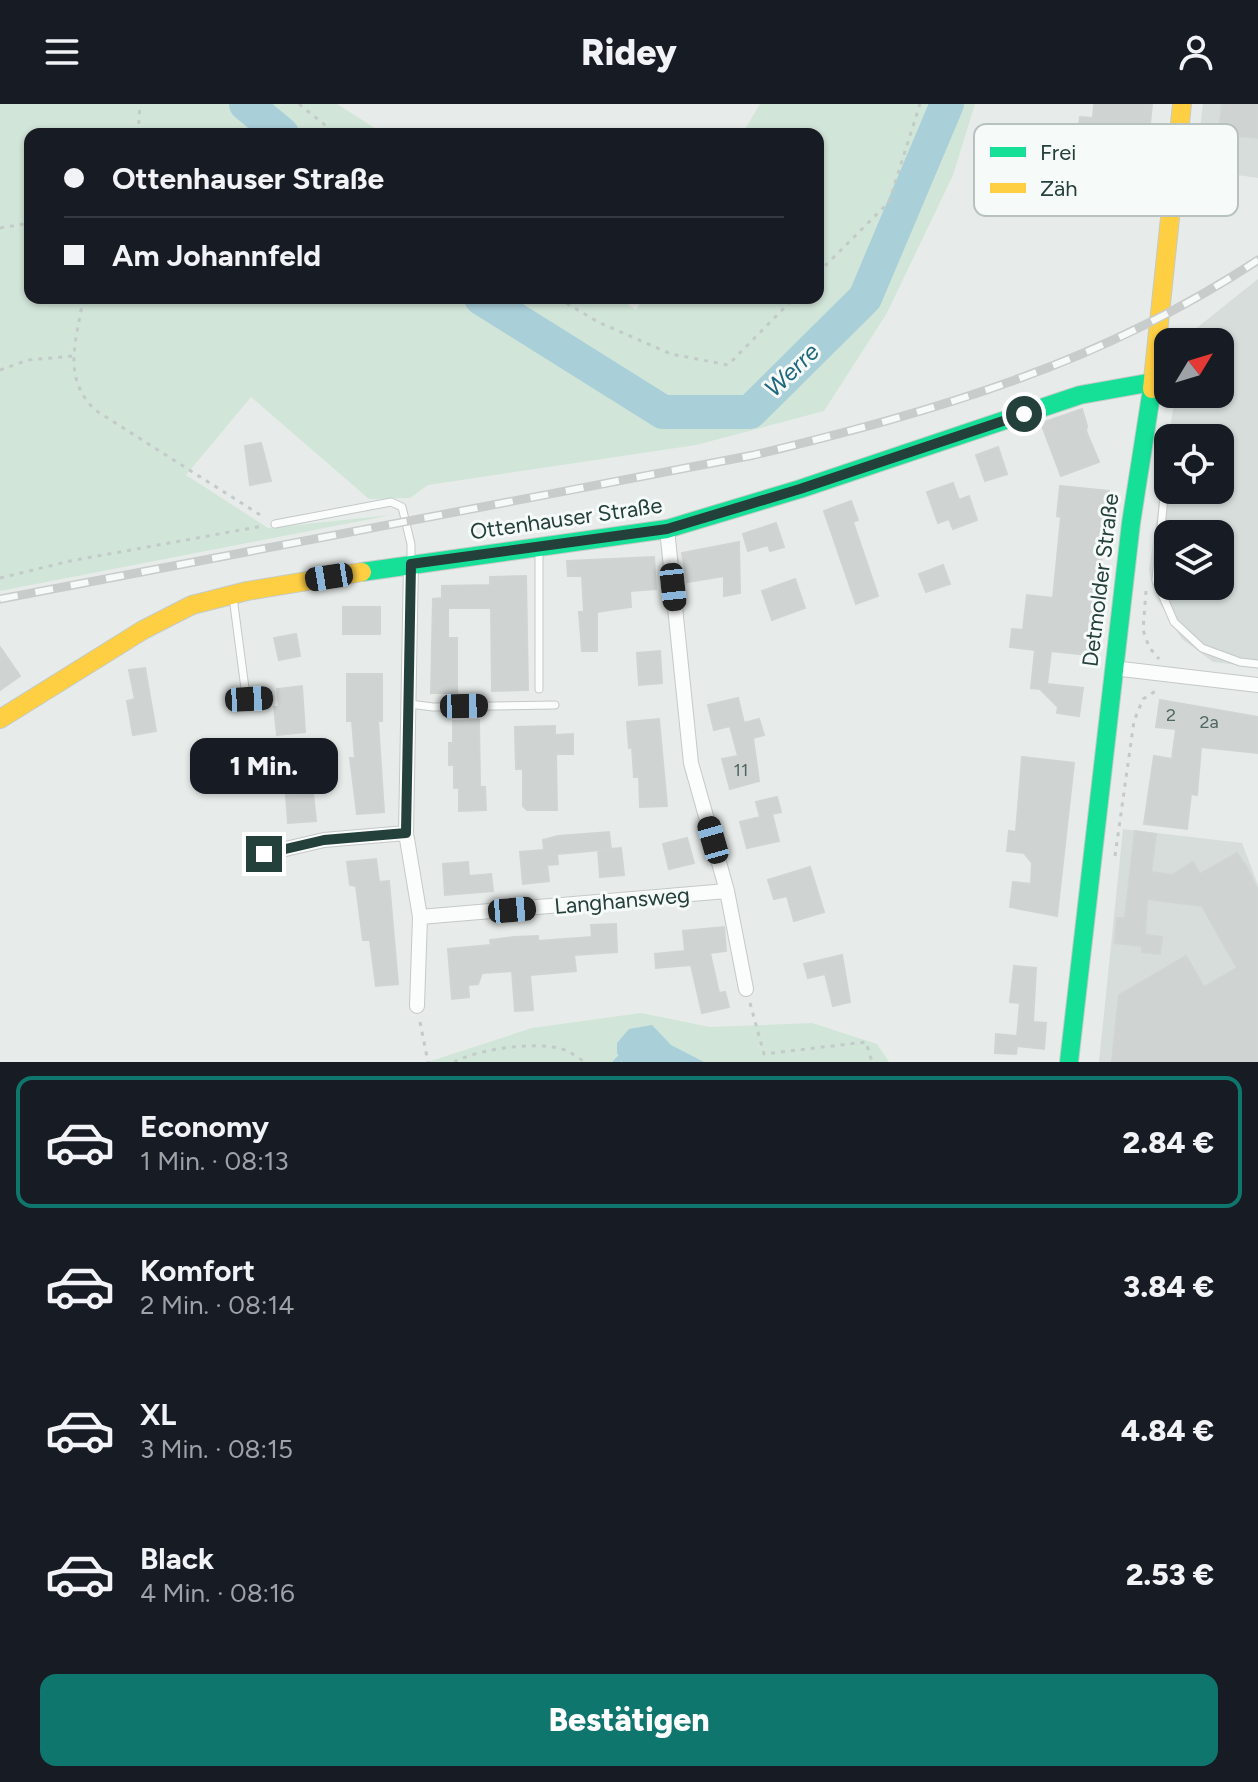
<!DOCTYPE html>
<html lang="de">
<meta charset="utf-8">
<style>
body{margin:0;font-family:Figtree,sans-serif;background:#20242c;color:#f1f3f6;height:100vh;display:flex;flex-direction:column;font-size:30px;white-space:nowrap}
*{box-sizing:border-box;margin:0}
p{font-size:26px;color:#9ea1a6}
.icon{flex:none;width:44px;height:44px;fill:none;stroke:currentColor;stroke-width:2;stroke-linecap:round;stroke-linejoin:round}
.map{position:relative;height:958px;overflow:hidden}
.sheet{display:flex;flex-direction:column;background:#171b24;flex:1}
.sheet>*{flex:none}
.top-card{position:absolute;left:24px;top:24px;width:800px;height:176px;border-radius:16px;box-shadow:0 2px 6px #0004;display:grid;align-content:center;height:176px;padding:0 40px;background:#171b24}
.needle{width:52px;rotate:52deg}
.tools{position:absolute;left:1154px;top:224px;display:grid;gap:16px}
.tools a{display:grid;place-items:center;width:80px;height:80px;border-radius:16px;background:#171b24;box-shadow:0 2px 6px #0004;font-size:40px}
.end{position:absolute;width:36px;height:36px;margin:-18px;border:10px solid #24403b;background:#fff;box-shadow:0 0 0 4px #fff}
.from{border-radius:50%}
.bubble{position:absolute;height:56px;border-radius:16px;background:#171b24;box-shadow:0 2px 6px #0004;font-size:26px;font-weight:800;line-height:56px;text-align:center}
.car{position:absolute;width:24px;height:48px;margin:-24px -12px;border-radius:10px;box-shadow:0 0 6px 2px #0007;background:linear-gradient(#222 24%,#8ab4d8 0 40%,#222 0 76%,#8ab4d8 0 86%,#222 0)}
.top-card b{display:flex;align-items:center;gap:28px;height:76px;font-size:30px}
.top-card b+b{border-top:2px solid #363941}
.top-card i{width:20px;height:20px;background:#f1f3f6}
ul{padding:14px 0 0;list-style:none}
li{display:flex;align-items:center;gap:24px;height:132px;margin:0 16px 12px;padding:0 24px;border:4px solid transparent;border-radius:16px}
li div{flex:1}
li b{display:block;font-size:30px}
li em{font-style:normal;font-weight:800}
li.active{border-color:#0f766e}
li>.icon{width:72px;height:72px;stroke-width:1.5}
.action{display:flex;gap:16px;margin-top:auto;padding:16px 40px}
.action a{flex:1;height:92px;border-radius:16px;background:#0f766e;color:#fff;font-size:32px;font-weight:800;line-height:92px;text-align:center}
header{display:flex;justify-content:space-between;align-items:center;height:104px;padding:0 40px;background:#171b24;font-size:36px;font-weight:800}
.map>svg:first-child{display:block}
</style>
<header><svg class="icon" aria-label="menu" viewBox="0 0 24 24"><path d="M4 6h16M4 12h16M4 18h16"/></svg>Ridey<svg class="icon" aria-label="person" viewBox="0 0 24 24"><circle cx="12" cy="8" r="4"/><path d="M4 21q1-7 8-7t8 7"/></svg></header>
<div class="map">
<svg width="1258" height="958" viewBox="0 0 1258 958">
<rect width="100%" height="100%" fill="#e7ecea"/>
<!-- built -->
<path fill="#d6ddda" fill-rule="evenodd" d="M1203 0H1258V74L1195 65Z
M1258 175V563L1213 558 1182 535 1154 490 1149 466 1168 339V386H1220V334H1169L1175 290H1220V238H1183V235ZM1168 430H1220V482H1168Z
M1123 725 1242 739 1258 781V958H1099Z"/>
<!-- green -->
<path fill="#d1e5d8" d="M0 0H337L384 30H30V194H619L636 206 643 194H818V30H742L760 0H975L953 71 887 209 824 307 696 341 428 381 410 394 369 395 251 293 186 371 268 424 391 411 0 487Z
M641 909 710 923 812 919 877 940 889 958H428L532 924Z"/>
<!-- water -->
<path fill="#a9cfd9" d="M652 921 671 941 704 958H622L617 949V939L629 925Z"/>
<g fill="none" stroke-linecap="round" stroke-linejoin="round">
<!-- stream -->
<path stroke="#a9cfd9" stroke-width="6" d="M616 958 619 955"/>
<!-- river -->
<path stroke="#a9cfd9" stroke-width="34" d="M246 0 282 30
M481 194 663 308H750L865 194 947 0"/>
</g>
<!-- building -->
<path fill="#cfd3d2" stroke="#d0d5d3" stroke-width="2" d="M1094 0H1152L1150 20 1140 19 1136 53 1076 46 1080 13 1093 14Z
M1222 0H1258V34L1219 30Z
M1082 305 1087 322 1086 327 1099 358 1061 372 1041 319Z
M261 339 271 377 250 381 245 342Z
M998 343 1007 370 985 377 976 351Z
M953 379 959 396 969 392 977 416 953 425 949 415 938 419 927 388Z
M1060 382 1109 387 1096 507 1101 508 1096 552 1051 547 1047 580 1083 584 1079 612 1057 609 1058 603 1040 585 1031 584 1035 546 1010 543 1012 525 1023 526 1027 491 1053 494 1061 413 1057 412Z
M851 397 858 416 853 418 878 492 856 500 824 407Z
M776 419 784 443 770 447 768 441 748 447 743 430Z
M739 438 740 489 724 492V472L687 478 682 449Z
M654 453 656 485 630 487 631 503 597 508V547H582L579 508H584L582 472H568L567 457Z
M943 461 950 480 926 488 919 470Z
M526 472 528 586 492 587 491 504H448V534H457V589H431L433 495 442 494V482L490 481V473Z
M795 475 805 504 772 516 762 487Z
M343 503H380V530H343Z
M296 530 300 552 279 556 274 534Z
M0 543 20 572 0 586Z
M660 547 662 579 639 581 637 549Z
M145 564 156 627 133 631 127 597 135 595 129 566Z
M347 570H382V617H378L384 708 357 710 350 654H355L352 617H347Z
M302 582 305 628 277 631 274 603H279L277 585Z
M738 594 744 619 759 615 764 631 753 634 759 677 730 685 722 655 738 652 730 622 714 626 708 601Z
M1160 596 1258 613V649L1201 643 1197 691 1191 690 1187 725 1144 720 1154 652 1172 655 1176 625 1156 623Z
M659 615 667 702 640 703 639 673H634L632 643 629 644 627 618Z
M479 616 480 683H485L486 706 459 707V684H454V661H449V639H453V617Z
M555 622V631L573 630V650H556L557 706H527L523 702V665H516L515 623Z
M1022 653 1074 659 1057 812 1010 803 1013 778 1031 780 1032 759 1024 749 1007 747 1009 727 1016 728Z
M313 689 316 717 288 719 286 691Z
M777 693 781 708 760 713 756 698Z
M772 710 779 737 747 744 740 718Z
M1135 727 1156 730 1151 768 1172 771 1193 758 1200 770 1237 749 1246 762 1258 787V958H1112L1119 891 1186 852 1204 883 1237 864 1202 802 1147 795 1145 831 1162 833 1160 850 1142 848V842L1115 839 1117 814H1125Z
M609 728 611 745 557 750 558 760 547 761 549 777 523 780 520 748 544 746 543 736 558 732Z
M687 734 694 759 669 765 663 740Z
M621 744 624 771 600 773 598 746Z
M376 755 379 778 389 777 398 880 376 882 370 836H363L356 782 350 781 347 758Z
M468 758 469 772 491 770 493 787 445 791 443 760Z
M810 763 824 808 794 817 787 792 774 795 768 776Z
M616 820 617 848 574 851 576 867 530 871 533 906 515 907 512 867 482 869 478 880 468 881 469 893 452 895 448 845 491 841 490 836 514 833 538 832V837L592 833 591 821Z
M724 823 726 847 710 849 719 889 725 888 729 903 702 909 691 861 656 864 655 850 685 847 683 827Z
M842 851 850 898 833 902 825 870 808 874 804 860Z
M1014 862 1036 864 1033 918 1046 919 1044 945 1017 942 1016 950 995 949 996 930 1017 932 1020 899 1010 898Z"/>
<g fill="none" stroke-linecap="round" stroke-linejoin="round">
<defs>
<path id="lane" d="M1172 386 1164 392 1156 476 1174 518 1202 544 1240 558 1258 560
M275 420 391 398 402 403 411 440V458
M539 445V585
M233 493 246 592 249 595 270 594
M409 600 433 603 555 601"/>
<path id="street" d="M667 425 691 659 727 787 746 885
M411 460 406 729 420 813 417 902
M1113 564 1258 581
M264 750 324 736 406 729
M420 813 727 787"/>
<path id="fast" d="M362 468 667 425 800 385 1080 291 1153 278
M1069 958 1131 419 1152 285"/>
<path id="slow" d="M1152 285 1182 0
M0 615 143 526 192 501 247 487 362 468"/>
</defs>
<!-- lane casing -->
<use href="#lane" stroke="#c4c9c7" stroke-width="9"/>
<!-- street casing -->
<use href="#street" stroke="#c4c9c7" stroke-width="16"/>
<!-- fast casing -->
<use href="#fast" stroke="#c3cac7" stroke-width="20"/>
<!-- slow casing -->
<use href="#slow" stroke="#c3cac7" stroke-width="20"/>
<!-- path -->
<path stroke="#c3cbca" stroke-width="3" stroke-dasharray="4 6" stroke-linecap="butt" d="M299 0 336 30
M138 30 140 0
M0 124 30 119
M818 169 889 98 920 0
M83 194C77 237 61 272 95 306L265 414
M558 194 598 218 671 250 728 261 794 194
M0 266 28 256 74 252
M0 474 70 457 263 422
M1146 487 1143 526 1149 543 1159 555
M1115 752 1134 617 1143 595 1157 586
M750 899 764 950 866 938 872 958
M420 918 428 958
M454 958C479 945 534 937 562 945 570 947 578 954 585 958"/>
<!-- lane -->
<use href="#lane" stroke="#fbfcfc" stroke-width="7"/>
<!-- street -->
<use href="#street" stroke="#fbfcfc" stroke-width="14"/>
<!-- fast -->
<use href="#fast" stroke="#16e098" stroke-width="18"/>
<!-- slow -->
<use href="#slow" stroke="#ffcf43" stroke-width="18"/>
<defs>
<path id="rail" d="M0 495 754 351C936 307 1100 260 1258 156"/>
</defs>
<!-- rail casing -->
<use href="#rail" stroke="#c8cccb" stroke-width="9"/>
<!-- rail -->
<use href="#rail" stroke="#f6faf9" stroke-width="6" stroke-dasharray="18" stroke-linecap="butt"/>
</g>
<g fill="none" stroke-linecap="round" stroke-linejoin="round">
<!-- route -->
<path stroke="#24403b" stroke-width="10" d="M264 750 324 736 406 729 411 460 667 425 800 385 1024 310"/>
</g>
<g text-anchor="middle" stroke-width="6" stroke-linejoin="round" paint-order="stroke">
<!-- number labels -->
<g font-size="18" fill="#506662">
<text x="1171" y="617">2</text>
<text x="1209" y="624">2a</text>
<text x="741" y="672">11</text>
</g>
<!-- street labels -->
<g font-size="22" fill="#24403b" stroke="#f6faf9">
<text transform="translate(566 414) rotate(-8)" y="8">Ottenhauser Straße</text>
<text transform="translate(1100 476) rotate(-83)" y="8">Detmolder Straße</text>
<text transform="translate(622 796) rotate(-5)" y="8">Langhansweg</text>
</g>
<!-- water labels -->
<g font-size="24" font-style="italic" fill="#1f677c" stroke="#f6faf9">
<text transform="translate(792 266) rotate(-44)" y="8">Werre</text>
</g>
</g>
<!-- legend -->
<rect x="974" y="20" width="264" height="92" rx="12" fill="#f6faf9" stroke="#b7c2c0" stroke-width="2"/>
<rect x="990" y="43" width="36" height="10" fill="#16e098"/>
<rect x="990" y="79" width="36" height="10" fill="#ffcf43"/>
<g font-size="22" fill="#24403b">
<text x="1040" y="56">Frei</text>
<text x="1040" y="92">Zäh</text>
</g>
</svg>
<div class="tools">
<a><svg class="needle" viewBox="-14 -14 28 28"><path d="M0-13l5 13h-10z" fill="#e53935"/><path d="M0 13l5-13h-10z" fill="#9ea1a6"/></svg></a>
<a><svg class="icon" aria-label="locate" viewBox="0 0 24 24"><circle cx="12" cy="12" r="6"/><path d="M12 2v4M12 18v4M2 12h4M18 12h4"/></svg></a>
<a><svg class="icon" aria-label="layers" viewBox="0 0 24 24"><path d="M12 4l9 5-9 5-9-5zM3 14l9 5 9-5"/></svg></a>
</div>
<i class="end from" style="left:1024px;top:310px"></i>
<i class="end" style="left:264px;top:750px"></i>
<div class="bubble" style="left:190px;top:634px;width:148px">1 Min.</div>
<i class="car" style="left:329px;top:473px;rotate:261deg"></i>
<i class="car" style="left:673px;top:483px;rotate:174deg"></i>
<i class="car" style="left:249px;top:595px;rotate:87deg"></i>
<i class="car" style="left:464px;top:602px;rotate:89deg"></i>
<i class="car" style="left:713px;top:736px;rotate:344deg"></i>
<i class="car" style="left:512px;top:806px;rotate:85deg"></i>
<div class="top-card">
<b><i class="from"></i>Ottenhauser Straße</b>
<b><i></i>Am Johannfeld</b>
</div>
</div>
<section class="sheet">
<ul>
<li class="active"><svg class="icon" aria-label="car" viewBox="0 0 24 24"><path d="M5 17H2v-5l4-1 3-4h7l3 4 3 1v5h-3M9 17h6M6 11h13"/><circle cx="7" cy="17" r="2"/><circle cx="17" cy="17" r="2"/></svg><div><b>Economy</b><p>1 Min. · 08:13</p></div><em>2.84 €</em></li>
<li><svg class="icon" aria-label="car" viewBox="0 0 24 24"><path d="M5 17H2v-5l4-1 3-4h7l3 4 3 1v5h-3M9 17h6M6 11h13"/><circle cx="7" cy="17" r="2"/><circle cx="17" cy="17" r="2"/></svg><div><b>Komfort</b><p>2 Min. · 08:14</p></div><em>3.84 €</em></li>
<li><svg class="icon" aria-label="car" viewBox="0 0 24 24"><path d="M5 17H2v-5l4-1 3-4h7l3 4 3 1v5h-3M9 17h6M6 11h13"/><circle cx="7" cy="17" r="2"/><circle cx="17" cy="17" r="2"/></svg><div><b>XL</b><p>3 Min. · 08:15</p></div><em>4.84 €</em></li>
<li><svg class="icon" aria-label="car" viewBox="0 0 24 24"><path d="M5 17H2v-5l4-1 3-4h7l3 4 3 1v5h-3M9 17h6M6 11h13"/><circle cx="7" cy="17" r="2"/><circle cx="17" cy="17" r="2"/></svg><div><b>Black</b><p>4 Min. · 08:16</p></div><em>2.53 €</em></li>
</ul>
<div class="action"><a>Bestätigen</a></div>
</section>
